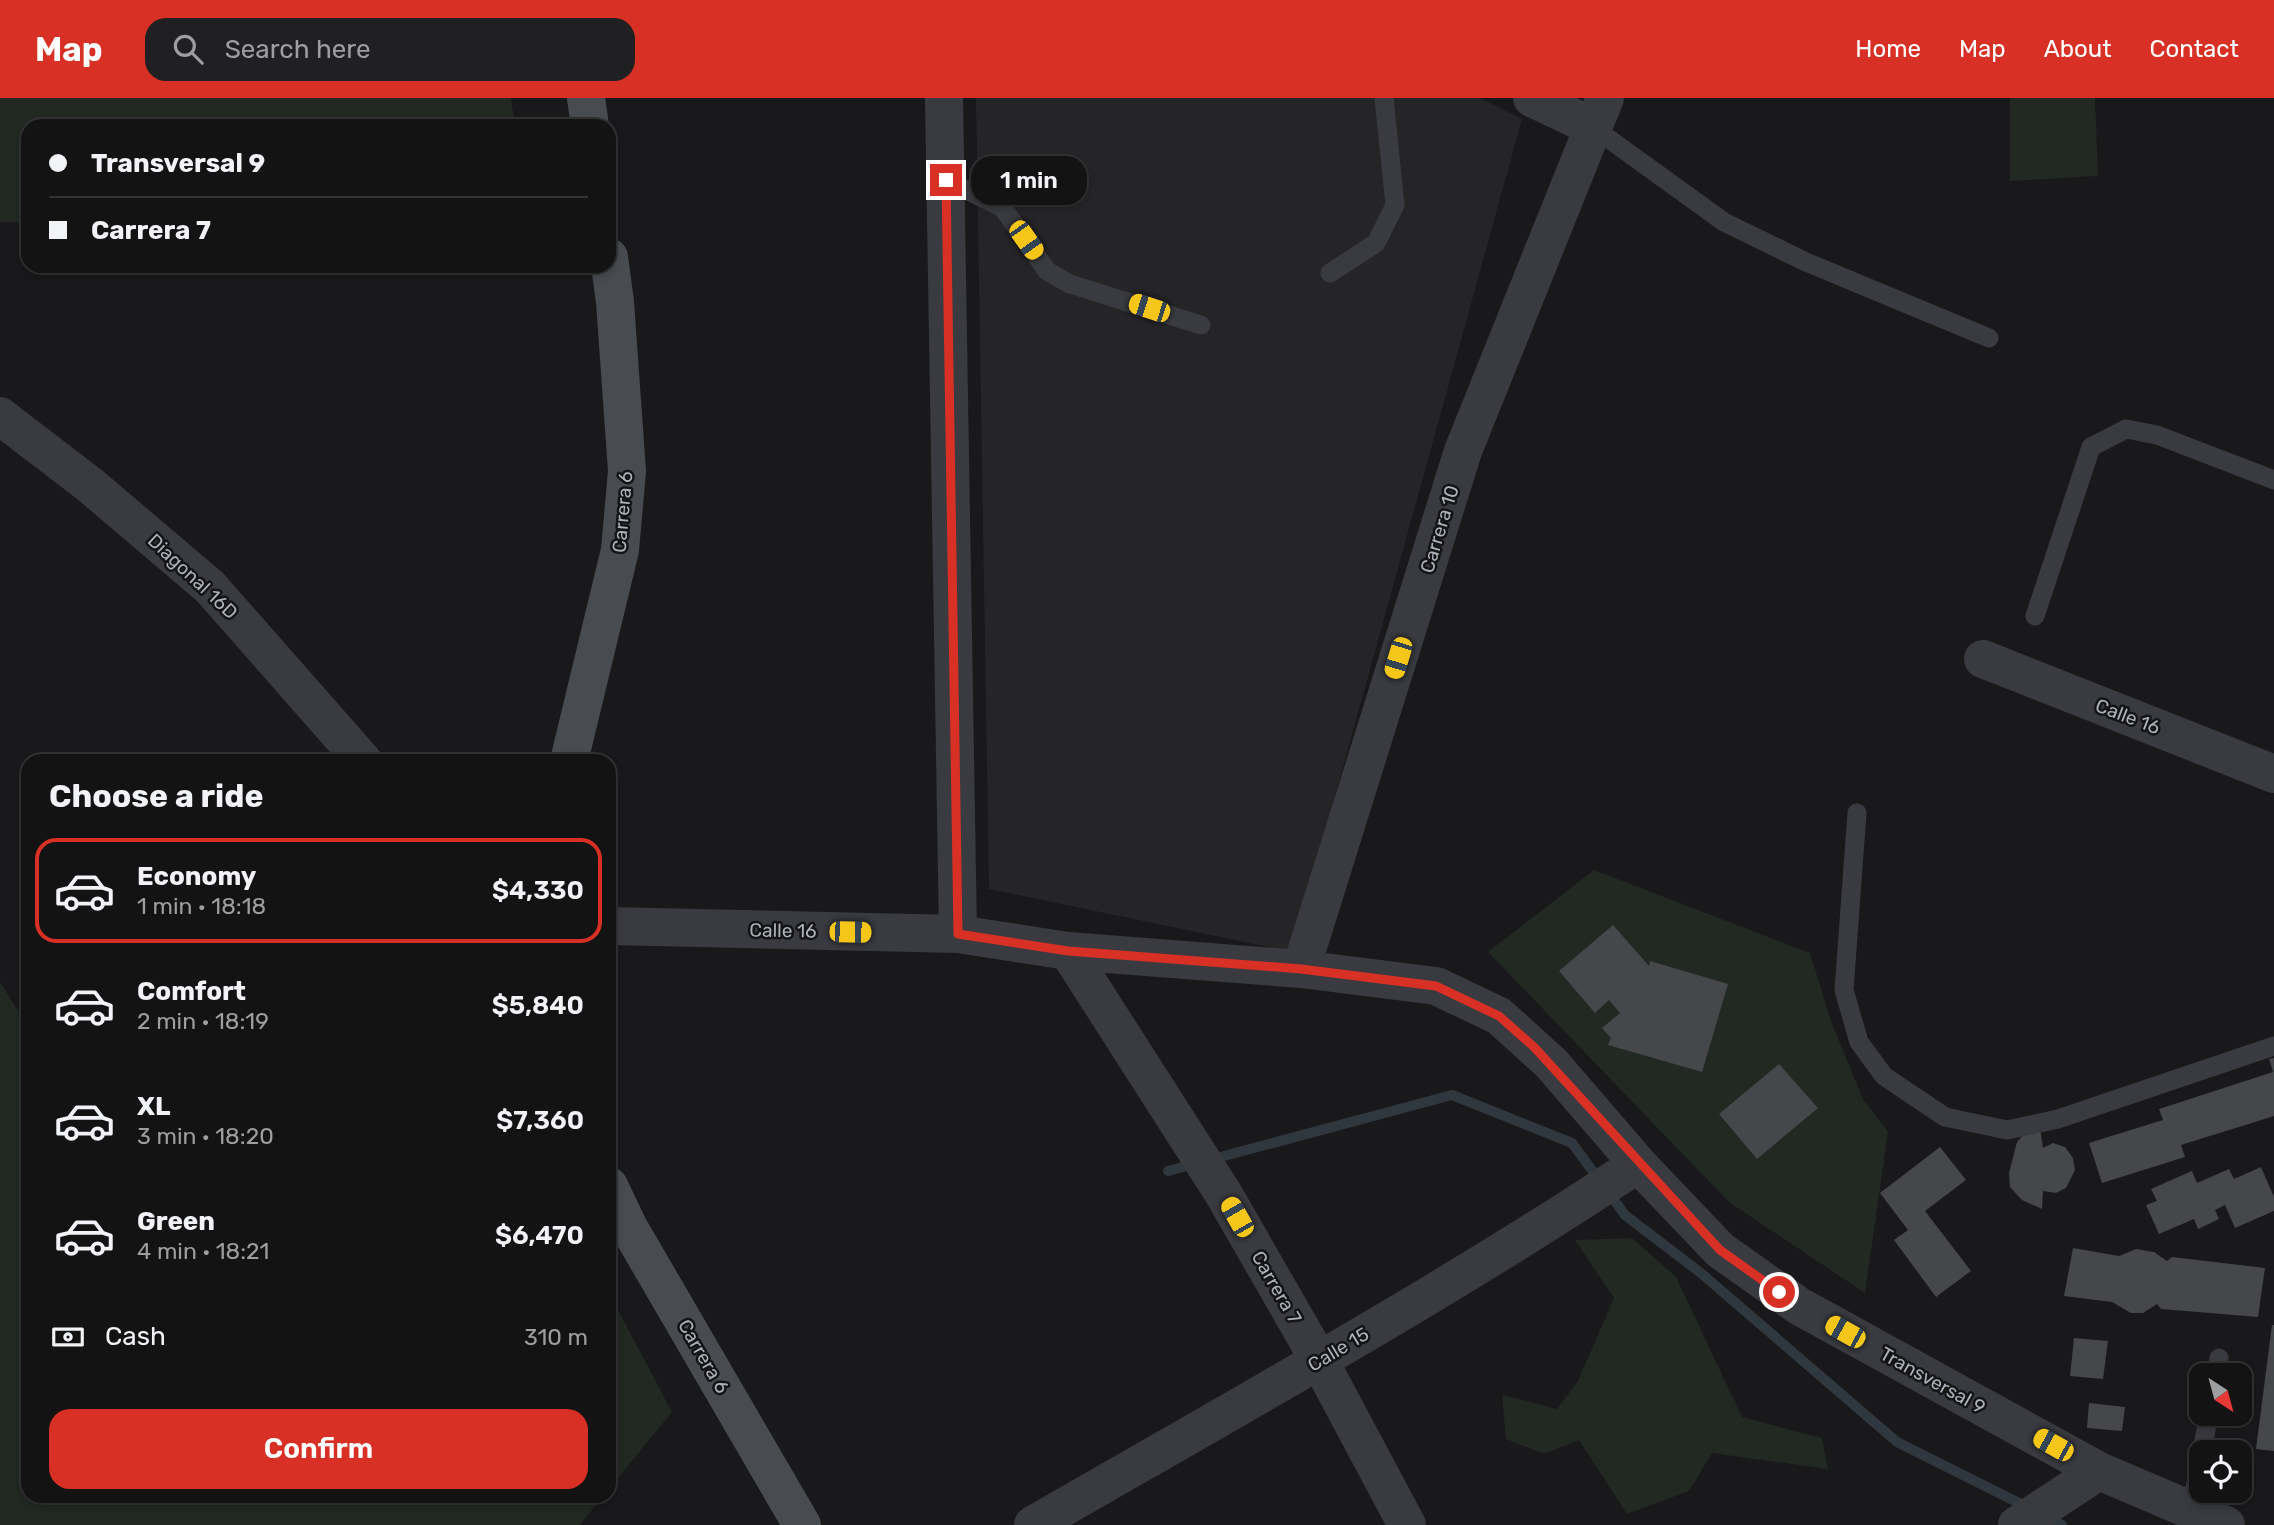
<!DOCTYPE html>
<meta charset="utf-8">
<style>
body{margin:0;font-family:Rubik,sans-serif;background:#202022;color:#f1f3f6;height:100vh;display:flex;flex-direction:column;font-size:26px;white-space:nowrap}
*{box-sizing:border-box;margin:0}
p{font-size:23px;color:#9d9ea0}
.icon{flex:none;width:38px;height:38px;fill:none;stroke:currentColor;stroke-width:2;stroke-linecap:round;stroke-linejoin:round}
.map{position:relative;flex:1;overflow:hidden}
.sheet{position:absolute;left:21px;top:656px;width:595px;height:749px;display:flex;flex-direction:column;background:#131314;border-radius:21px;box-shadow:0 4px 10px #0003,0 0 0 2px #323234}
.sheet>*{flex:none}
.guide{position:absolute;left:21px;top:21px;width:595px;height:154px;border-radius:21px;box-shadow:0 4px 10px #0003,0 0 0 2px #323234;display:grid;align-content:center;height:154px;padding:0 28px;background:#131314}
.needle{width:46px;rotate:144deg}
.fabs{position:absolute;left:2189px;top:1265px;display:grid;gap:14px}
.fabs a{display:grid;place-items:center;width:63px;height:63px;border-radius:14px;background:#131314;box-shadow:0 4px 10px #0003,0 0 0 2px #323234;font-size:35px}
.end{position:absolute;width:32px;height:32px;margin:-16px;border:9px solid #d93025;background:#fff;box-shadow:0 0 0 4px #fff}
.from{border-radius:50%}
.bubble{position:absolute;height:49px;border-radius:21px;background:#131314;box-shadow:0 4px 10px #0003,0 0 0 2px #323234;font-size:23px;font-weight:600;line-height:49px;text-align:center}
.car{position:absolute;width:21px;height:42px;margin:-21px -10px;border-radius:9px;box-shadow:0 0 5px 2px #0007;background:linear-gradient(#f5c518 24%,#345 0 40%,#f5c518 0 76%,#345 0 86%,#f5c518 0)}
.guide b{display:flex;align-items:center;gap:24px;height:66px;font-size:26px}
.guide b+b{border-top:2px solid #323234}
.guide i{width:18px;height:18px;background:#f1f3f6}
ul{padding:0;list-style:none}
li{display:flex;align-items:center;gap:21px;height:105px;margin:0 14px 10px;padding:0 14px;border:4px solid transparent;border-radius:21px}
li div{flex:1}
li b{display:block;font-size:26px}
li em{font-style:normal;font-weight:600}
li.current{border-color:#d93025}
li>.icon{width:63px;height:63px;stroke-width:1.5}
h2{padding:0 28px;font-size:32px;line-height:84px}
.pay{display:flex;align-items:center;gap:18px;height:77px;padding:0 28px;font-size:26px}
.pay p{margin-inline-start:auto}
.action{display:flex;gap:14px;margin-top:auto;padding:14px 28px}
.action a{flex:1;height:80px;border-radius:21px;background:#d93025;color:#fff;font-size:28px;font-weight:600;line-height:80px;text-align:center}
header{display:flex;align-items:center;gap:42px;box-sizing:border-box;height:98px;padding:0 35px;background:#d93025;color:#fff}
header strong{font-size:33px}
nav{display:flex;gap:38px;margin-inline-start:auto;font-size:24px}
.search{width:490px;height:63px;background:#202022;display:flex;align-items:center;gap:18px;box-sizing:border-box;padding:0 24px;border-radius:21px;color:#9d9ea0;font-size:26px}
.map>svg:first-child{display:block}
</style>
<header>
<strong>Map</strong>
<div class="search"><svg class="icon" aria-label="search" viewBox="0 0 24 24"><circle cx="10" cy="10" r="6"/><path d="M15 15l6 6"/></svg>Search here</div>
<nav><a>Home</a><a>Map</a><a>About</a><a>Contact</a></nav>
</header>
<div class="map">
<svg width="2274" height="1427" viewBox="0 0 2274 1427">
<rect width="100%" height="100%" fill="#19191b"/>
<!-- built -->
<path fill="#252528" d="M976 0H1479L1522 21 1292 854 989 791Z"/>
<!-- green -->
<path fill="#212922" d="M0 0H511L515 28H28V124H0Z
M2010 0H2095L2098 78 2010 83Z
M1594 772 1810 855 1832 926 1863 1001 1888 1034 1865 1195 1729 1104 1488 854Z
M0 884 28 929V1398H603L580 1427H0Z
M1632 1140 1676 1179 1742 1319 1822 1340 1828 1371 1712 1355 1689 1393 1627 1416 1579 1342 1544 1356 1506 1341 1502 1297 1557 1311 1578 1283 1614 1200 1575 1142Z
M609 1195 672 1314 609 1391Z"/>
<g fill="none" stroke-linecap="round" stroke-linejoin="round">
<!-- stream -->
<path stroke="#30383f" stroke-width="10" d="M1168 1073 1452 997 1572 1045 1625 1117 1702 1176 1897 1344 2027 1409
M2044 1418 2062 1427"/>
</g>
<!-- building -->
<path fill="#46474b" d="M1613 827 1649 868 1650 863 1728 886 1702 974 1608 947 1611 940 1602 930 1620 915 1609 902 1595 915 1559 873Z
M2274 960V1018L2181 1047 2185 1059 2102 1085 2089 1045 2163 1022 2159 1011 2273 974 2269 961Z
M1779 966 1818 1010 1757 1061 1719 1016Z
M2040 1030 2043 1050 2053 1045 2065 1049 2073 1060 2075 1072 2066 1090 2056 1095 2043 1093 2042 1111 2022 1102 2010 1089 2009 1075 2017 1044 2025 1035Z
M1940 1049 1966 1082 1925 1113 1971 1173 1936 1199 1894 1142 1908 1132 1880 1095Z
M2261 1069 2274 1099V1113L2235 1130 2225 1107 2215 1112 2219 1121 2198 1131 2194 1121 2159 1136 2146 1107 2157 1103 2151 1091 2192 1073 2197 1085 2229 1071 2234 1081Z
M2073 1150 2119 1158 2136 1151 2154 1154 2167 1163 2172 1159 2265 1170 2258 1219 2161 1211 2157 1206 2143 1215H2131L2112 1204 2064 1198Z
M2272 1227H2274V1353L2256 1351Z
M2074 1240 2108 1243 2103 1281 2070 1278Z
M2089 1305 2125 1309 2122 1333 2087 1330Z"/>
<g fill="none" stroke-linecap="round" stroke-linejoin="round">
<!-- lane -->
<path stroke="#3a3b40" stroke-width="19" d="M1591 28 1724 124 1806 164 1989 240
M946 82 1003 110 1047 173 1070 186 1201 227
M1330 175 1376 145 1395 107 1384 0
M2035 518 2091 349 2126 331 2157 337 2274 382
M1857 715 1844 892 1859 944 1884 978 1945 1019 2007 1032 2058 1021 2274 948
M2216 1278 2219 1260
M2191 1412 2209 1316"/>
<!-- street -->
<path stroke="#3a3b40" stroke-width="38" d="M944 0 958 836
M1532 0 1591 28
M0 318 90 387 210 489 363 663
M1983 561 2274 676
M609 828 958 836 1068 853 1301 871 1436 888 1499 918 1551 965 1638 1066 1720 1152 1799 1208 2099 1373 2226 1427
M1068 853 1223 1095 1319 1262 1407 1427
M1301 871 1463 353 1605 0
M1033 1427C1236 1310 1442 1196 1638 1066
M2017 1427 2099 1373"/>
<!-- secondary -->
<path stroke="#484b50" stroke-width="38" d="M586 0 590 28
M569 663 620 452 627 373 615 204 609 159
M609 1088 628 1128 802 1427"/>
</g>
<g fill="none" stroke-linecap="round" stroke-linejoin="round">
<!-- route -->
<path stroke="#d93025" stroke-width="9" d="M946 82 958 836 1068 853 1301 871 1436 888 1499 918 1534 949 1720 1152 1779 1194"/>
</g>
<g text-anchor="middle" stroke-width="5" stroke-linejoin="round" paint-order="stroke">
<!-- street labels -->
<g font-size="19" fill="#acb1ba" stroke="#141416">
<text transform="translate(622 414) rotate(-85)" y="7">Carrera 6</text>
<text transform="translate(1439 431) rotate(-73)" y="7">Carrera 10</text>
<text transform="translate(193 478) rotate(43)" y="7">Diagonal 16D</text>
<text transform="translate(2128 618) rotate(21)" y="7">Calle 16</text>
<text transform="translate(783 832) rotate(1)" y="7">Calle 16</text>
<text transform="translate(1277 1189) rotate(60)" y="7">Carrera 7</text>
<text transform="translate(1338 1251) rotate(-31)" y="7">Calle 15</text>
<text transform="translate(704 1258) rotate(60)" y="7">Carrera 6</text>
<text transform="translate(1933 1282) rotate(29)" y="7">Transversal 9</text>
</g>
</g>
</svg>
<div class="fabs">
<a><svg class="needle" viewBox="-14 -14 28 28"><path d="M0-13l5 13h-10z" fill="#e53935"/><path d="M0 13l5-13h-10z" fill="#9d9ea0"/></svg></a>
<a><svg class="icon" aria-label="locate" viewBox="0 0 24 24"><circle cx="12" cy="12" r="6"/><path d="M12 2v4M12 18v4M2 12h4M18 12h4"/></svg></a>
</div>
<i class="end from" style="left:1779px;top:1194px"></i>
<i class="end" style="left:946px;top:82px"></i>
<div class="bubble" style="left:971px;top:58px;width:116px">1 min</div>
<i class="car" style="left:1026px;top:142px;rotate:145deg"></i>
<i class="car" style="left:1149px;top:210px;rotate:288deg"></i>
<i class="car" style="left:1398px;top:560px;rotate:197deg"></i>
<i class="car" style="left:850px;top:834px;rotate:91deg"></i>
<i class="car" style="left:1237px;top:1119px;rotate:330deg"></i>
<i class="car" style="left:1845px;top:1234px;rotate:299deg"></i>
<i class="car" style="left:2053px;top:1347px;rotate:299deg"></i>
<div class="guide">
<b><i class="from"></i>Transversal 9</b>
<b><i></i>Carrera 7</b>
</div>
<section class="sheet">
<h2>Choose a ride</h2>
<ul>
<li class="current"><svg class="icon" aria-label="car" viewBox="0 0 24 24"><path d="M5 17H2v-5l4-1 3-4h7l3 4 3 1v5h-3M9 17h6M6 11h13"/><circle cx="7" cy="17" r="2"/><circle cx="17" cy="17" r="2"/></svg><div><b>Economy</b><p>1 min · 18:18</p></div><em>$4,330</em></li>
<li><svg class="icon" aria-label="car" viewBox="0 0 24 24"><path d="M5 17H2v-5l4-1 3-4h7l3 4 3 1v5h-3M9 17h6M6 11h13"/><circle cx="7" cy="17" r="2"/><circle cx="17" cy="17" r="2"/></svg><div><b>Comfort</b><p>2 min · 18:19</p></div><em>$5,840</em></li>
<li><svg class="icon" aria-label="car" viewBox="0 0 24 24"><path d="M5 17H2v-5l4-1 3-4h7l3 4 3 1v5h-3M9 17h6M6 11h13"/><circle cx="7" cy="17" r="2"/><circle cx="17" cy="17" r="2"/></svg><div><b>XL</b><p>3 min · 18:20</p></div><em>$7,360</em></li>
<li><svg class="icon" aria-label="car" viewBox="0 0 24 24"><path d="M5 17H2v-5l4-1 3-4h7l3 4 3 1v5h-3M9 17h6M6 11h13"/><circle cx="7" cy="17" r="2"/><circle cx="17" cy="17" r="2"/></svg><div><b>Green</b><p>4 min · 18:21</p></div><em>$6,470</em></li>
</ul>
<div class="pay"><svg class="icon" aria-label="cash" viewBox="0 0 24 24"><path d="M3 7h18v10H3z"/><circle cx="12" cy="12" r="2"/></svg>Cash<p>310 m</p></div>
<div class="action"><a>Confirm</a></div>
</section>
</div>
